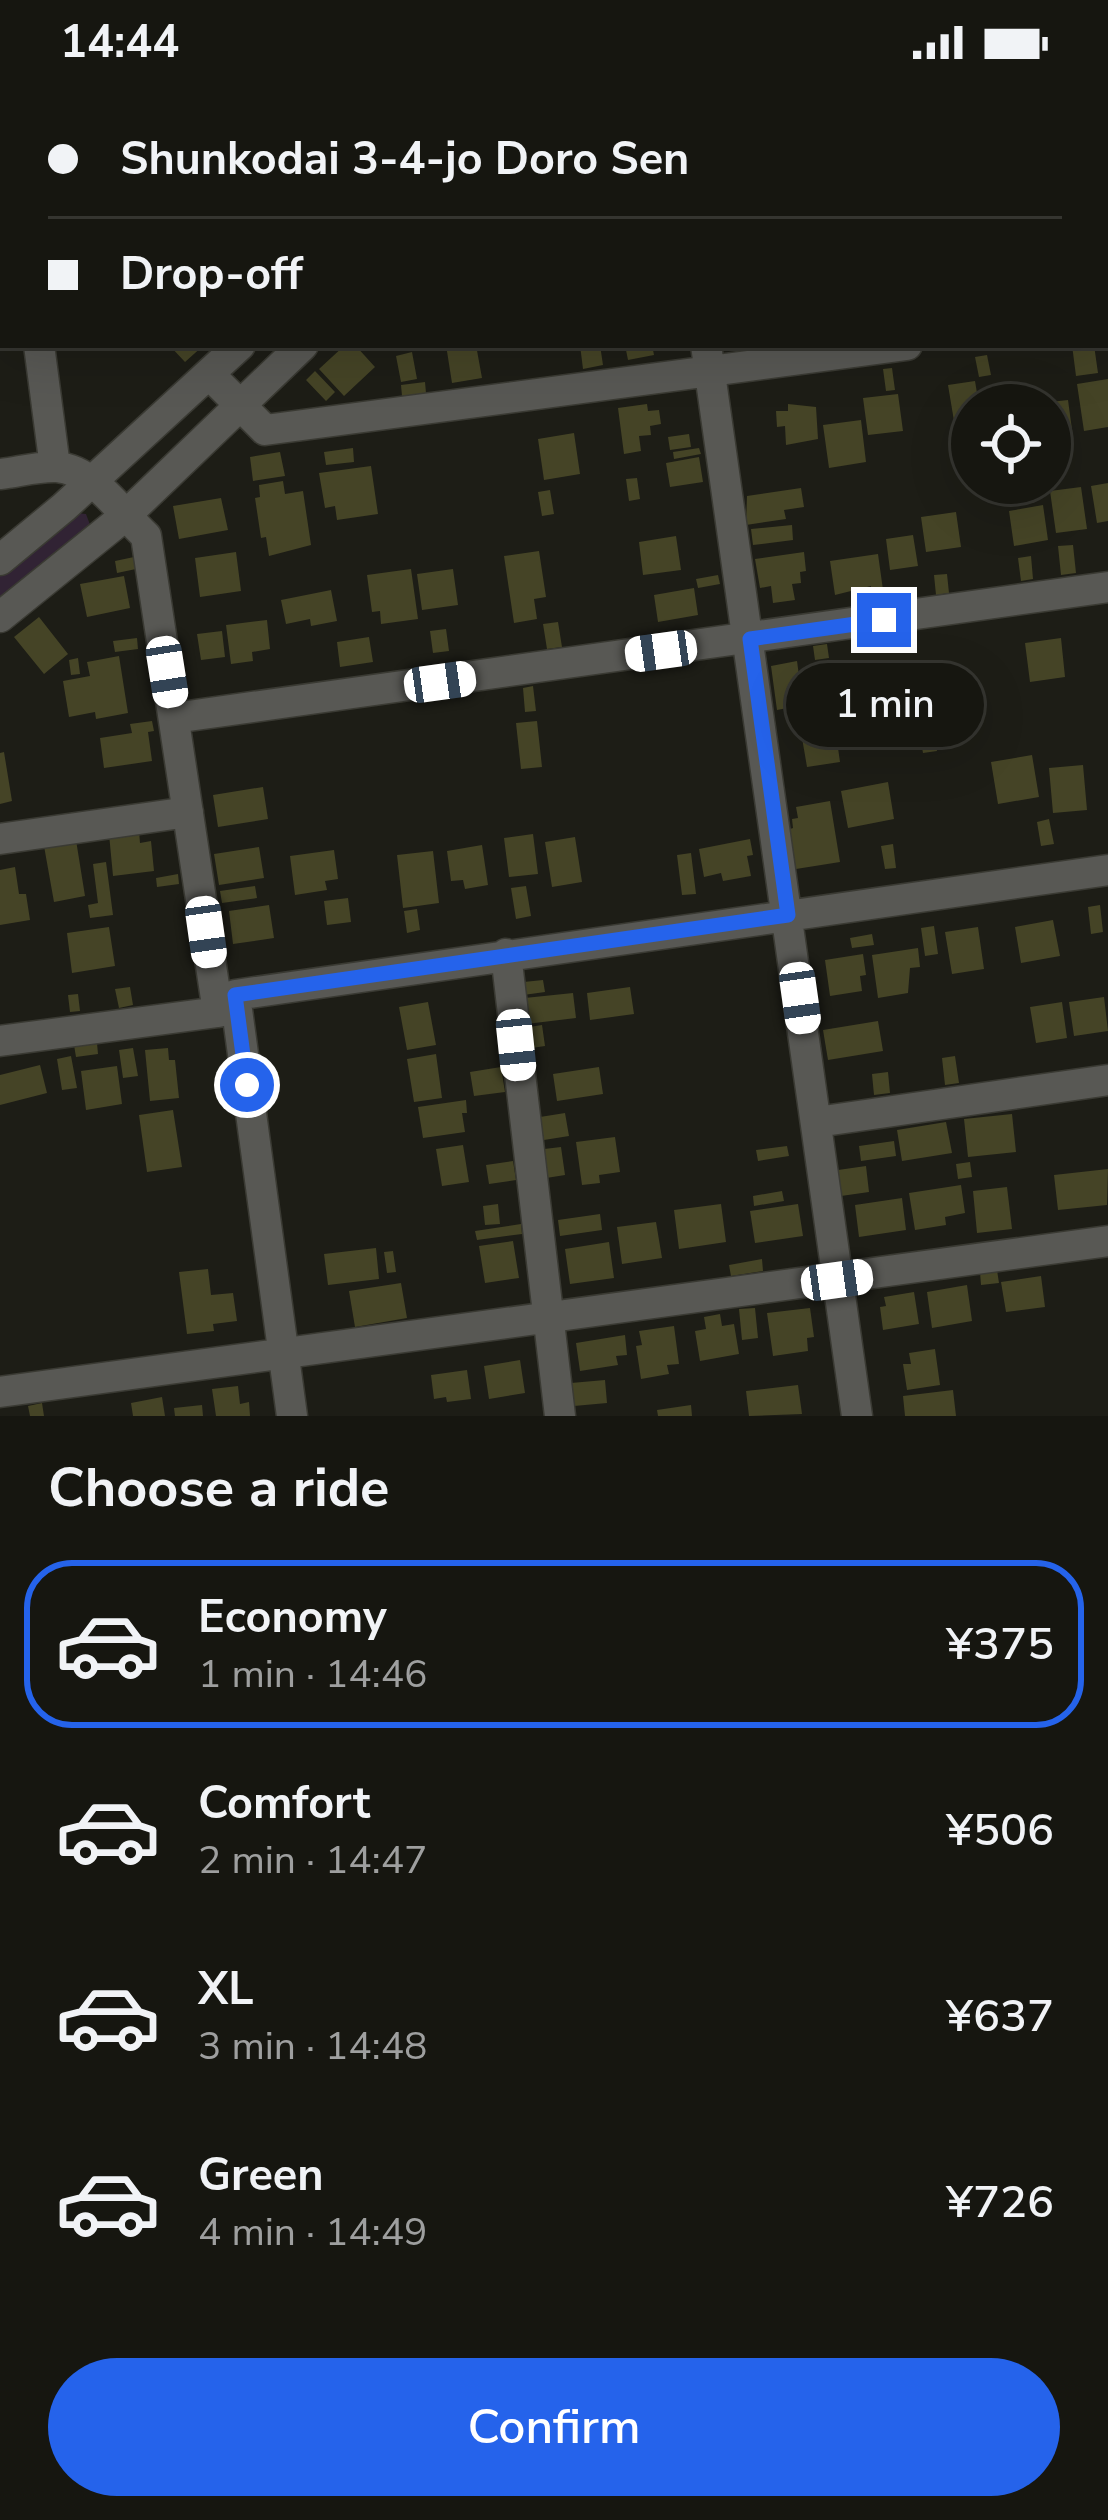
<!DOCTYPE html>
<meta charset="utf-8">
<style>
body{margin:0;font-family:"Nunito Sans",sans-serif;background:#23231e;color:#f1f3f6;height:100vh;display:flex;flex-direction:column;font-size:45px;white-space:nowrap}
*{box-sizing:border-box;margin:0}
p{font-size:39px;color:#9e9f9f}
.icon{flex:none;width:66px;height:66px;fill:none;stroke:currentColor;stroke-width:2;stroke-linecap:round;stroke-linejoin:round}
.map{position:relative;height:1332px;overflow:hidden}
.details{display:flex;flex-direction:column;background:#161610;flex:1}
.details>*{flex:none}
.guide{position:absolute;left:0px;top:0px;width:1110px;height:264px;box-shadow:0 12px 48px #0002,0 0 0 3px #353530;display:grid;align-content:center;height:264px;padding:0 48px;background:#161610}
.fabs{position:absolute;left:951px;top:300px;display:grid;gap:24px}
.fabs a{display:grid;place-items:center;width:120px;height:120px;border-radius:50%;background:#161610;box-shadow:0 12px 48px #0002,0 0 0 3px #353530;font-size:60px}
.end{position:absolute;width:54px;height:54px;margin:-27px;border:15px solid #2563eb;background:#fff;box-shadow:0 0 0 6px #fff}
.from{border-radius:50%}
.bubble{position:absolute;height:84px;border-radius:42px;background:#161610;box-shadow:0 12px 48px #0002,0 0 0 3px #353530;font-size:39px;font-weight:600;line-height:84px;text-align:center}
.car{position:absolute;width:36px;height:72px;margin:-36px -18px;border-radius:15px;box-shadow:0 0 9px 3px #0007;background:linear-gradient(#fff 24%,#345 0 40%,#fff 0 76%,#345 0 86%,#fff 0)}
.guide b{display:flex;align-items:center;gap:42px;height:114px;font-size:45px}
.guide b+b{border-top:3px solid #353530}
.guide i{width:30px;height:30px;background:#f1f3f6}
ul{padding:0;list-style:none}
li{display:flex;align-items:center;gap:36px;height:168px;margin:0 24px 18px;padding:0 24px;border:6px solid transparent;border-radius:48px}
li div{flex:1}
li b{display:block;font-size:45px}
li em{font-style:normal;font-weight:600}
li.selected{border-color:#2563eb}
li>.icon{width:108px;height:108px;stroke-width:1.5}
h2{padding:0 48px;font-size:54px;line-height:144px}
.button{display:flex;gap:24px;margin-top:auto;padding:24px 48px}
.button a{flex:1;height:138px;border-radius:72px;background:#2563eb;color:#fff;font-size:48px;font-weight:600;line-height:138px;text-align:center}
.status{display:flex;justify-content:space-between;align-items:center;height:84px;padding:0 60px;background:#161610;direction:ltr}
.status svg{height:33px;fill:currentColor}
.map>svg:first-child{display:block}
</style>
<div class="status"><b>14:44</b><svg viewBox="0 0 49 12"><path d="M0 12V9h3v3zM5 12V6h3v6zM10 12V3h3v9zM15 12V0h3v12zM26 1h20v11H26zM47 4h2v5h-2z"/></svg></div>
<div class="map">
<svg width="1108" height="1332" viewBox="0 0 1108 1332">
<rect width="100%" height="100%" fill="#1d1d16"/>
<!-- green -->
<path fill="#312334" d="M669 0H1108V234L1107 3Z
M76 429 86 430 92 446 0 522V491Z"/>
<!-- building -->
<path fill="#454426" d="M169 261H204L185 278Z
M345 261H355L375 283 344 312 319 285Z
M446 261H476L482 294 452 299Z
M580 261H600L603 281 583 285Z
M625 261H652L654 271 628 276Z
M1072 261H1094L1098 289 1076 292Z
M412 268 417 295 401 298 396 272Z
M987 271 991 291 979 293 975 273Z
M892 284 895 306 886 307 883 285Z
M315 287 335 308 326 317 306 296Z
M1108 295V343L1084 347 1077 300Z
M975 297 979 321H972V346L956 349 948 301Z
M425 298 426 309 402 312 401 301Z
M898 310 903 347 868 351 863 314Z
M1068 316 1073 353 1050 356V318Z
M647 320 648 327 659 326 661 340 650 342 651 351 639 352 641 367 624 370 618 324Z
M788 320 816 323 818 355 786 361 785 342 777 343 776 327H788Z
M861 336 866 378 829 384 823 341Z
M574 349 580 390 544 396 538 355Z
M689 350 691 363 670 366 668 353Z
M353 364 354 378 326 381 324 368Z
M699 364 701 370 674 375 673 368Z
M280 368 285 392 253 397 250 373Z
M699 373 703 398 670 403 666 379Z
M371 382 378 430 337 436 335 422 325 424 319 389Z
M637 394 640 415 629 417 626 395Z
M283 397 285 410 303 407 311 461 269 472 266 453 261 454 255 414 260 413 259 401Z
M1108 399V437L1097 439 1091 402Z
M1081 403 1087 445 1056 449 1050 407Z
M801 404 804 423 784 426 786 435 746 441 747 412Z
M550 406 554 430 542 432 538 408Z
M221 414 228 446 179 455 173 422Z
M1043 421 1048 456 1014 462 1009 427Z
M956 428 961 463 926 468 921 433Z
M792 441 793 456 753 461 751 445Z
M913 451 918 482 890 486 886 455Z
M676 452 681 486 643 491 639 458Z
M1073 461 1076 489 1061 491 1058 462Z
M539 467 546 513 534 515 537 535 514 539 504 472Z
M236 468 241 507 200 513 195 474Z
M804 468 806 487 800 488 801 499 792 500 795 516 773 519 771 502 760 504 755 475Z
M878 470 883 506 871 508V502L835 511 830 477Z
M1031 472 1033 495 1021 497 1018 474Z
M134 473 136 485 117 489 115 477Z
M411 485 418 535 381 540 380 527 372 528 367 491Z
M453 485 458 521 422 526 417 490Z
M947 490 949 509 936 511 934 491Z
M718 491 720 500 698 504 696 495Z
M124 492 130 524 87 533 80 500Z
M694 504 698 531 658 538 654 511Z
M331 506 337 537 311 542 310 535 286 540 281 516Z
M39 533 68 570 44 590 14 553Z
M267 536 270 565 252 568 253 577 231 580 226 541Z
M558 538 562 563 547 565 543 540Z
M446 545 449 567 433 569 430 547Z
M222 547 225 573 201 576 197 550Z
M369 553 373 578 340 583 337 558Z
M137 554 138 565 115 568 113 557Z
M1061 554 1065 593 1030 598 1025 559Z
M827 560 829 574 815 576 813 562Z
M119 572 128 629 96 635 95 628 69 633 63 597 90 592 87 578Z
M78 574 80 590 71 591 69 576Z
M797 577 803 621 777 626 771 582Z
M847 579 853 617 818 623 812 585Z
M533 602 536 627 525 628 523 604Z
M152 637 154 647 148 648 152 677 104 684 100 654 132 649 130 640Z
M537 637 542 683 521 685 516 639Z
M835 643 840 678 807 683 801 648Z
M935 651 937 667 923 669 920 653Z
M4 668 12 717 0 720V669Z
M1032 671 1039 713 998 720 991 678Z
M1083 681 1087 726 1053 729 1049 684Z
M888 698 894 735 848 744 841 707Z
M263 703 268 735 218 743 213 711Z
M830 717 840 778 796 785 790 745 793 744 792 735 798 734 796 723Z
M1049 735 1054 760 1041 762 1037 738Z
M139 747 140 759 151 757 154 787 113 792 109 750Z
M533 750 538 790 509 793 504 754Z
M575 753 582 798 552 803 545 758Z
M750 755 753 771 747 772 751 792 723 797 721 789 704 793 699 765Z
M76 756 85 812 54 818 44 762Z
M893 760 896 784 885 785 881 762Z
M482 761 488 801 465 805 463 796 451 797 447 767Z
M259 763 264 794 219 801 214 770Z
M334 766 338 795 325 797 327 806 295 811 290 772Z
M433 767 439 819 403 824 397 771Z
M691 769 696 810 682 811 677 771Z
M106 778 113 831 90 834 88 821 98 819 93 780Z
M15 783 19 810H26L30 836 0 841V786Z
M178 790 179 800 157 803 156 794Z
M255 802 257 814 222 819 220 807Z
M526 802 531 832 516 835 511 804Z
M348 814 351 838 327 841 324 817Z
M269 821 274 854 233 860 229 827Z
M1100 821 1103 848 1091 850 1088 823Z
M417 825 420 846 407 849 404 827Z
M1053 836 1060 872 1021 879 1015 843Z
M934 842 938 870 925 872 921 844Z
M109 843 115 882 72 889 67 849Z
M978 843 984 885 952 890 945 848Z
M872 850 874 861 852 864 850 854Z
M918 864 920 883 910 884 908 909 878 914 872 871Z
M863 870 866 891 860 892 862 907 830 912 825 876Z
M543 896 545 908 516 912 514 899Z
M130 903 133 921 119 924 115 905Z
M630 903 634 930 590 936 587 909Z
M573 909 576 934 518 941 515 915Z
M78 910 80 927 70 928 68 911Z
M1104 913 1108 947 1074 952 1069 918Z
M428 918 436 961 407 966 399 923Z
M1062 918 1067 954 1036 959 1030 923Z
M878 937 883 967 828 976 823 946Z
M542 941 545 962 525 965 523 944Z
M97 959 98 970 76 973 74 961Z
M133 964 138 992 123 994 119 966Z
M168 964 169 976H175L179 1014 150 1017 145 966Z
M436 970 442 1014 414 1018 407 975Z
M71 972 77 1004 62 1006 57 975Z
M955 972 959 999 945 1001 942 974Z
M40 981 47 1009 0 1021V991Z
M117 982 122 1020 86 1026 81 987Z
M501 983 505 1008 474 1012 470 988Z
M599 983 603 1010 557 1017 553 990Z
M888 988 890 1009 874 1011 872 990Z
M466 1016 467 1029H462L465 1048 423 1054 418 1023Z
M173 1026 182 1083 147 1088 139 1031Z
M565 1029 569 1052 544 1056 540 1033Z
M1012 1030 1016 1068 968 1073 964 1035Z
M946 1038 952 1069 902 1077 897 1046Z
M615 1053 620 1088 599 1091 600 1099 582 1101 576 1058Z
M894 1057 896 1072 861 1077 859 1062Z
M463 1061 469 1098 442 1102 436 1065Z
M787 1062 789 1072 758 1077 756 1066Z
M561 1063 565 1091 540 1095 536 1066Z
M513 1077 516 1096 489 1100 486 1081Z
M970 1078 972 1093 958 1095 956 1080Z
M866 1082 869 1108 841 1112 838 1086Z
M1108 1085 1107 1121 1058 1126 1054 1091Z
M961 1101 965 1129 945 1133 946 1141 915 1146 909 1109Z
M1007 1103 1012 1145 977 1149 973 1107Z
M782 1107 784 1117 754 1122 753 1112Z
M902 1114 906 1146 859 1153 855 1121Z
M498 1120 500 1140 485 1141 483 1122Z
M721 1120 726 1158 679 1165 674 1126Z
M798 1120 803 1152 755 1159 750 1127Z
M600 1130 602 1146 560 1152 558 1136Z
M656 1138 662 1174 622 1180 617 1143Z
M521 1140 522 1150 477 1156 475 1147Z
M513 1157 519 1194 485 1199 479 1162Z
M609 1158 614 1194 570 1200 565 1165Z
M376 1164 379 1195 328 1201 324 1170Z
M393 1167 396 1188 387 1189 384 1168Z
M762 1175 763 1187 731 1192 729 1181Z
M208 1185 211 1211 233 1209 237 1237 213 1240 214 1247 187 1250 179 1188Z
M997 1186 999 1199 981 1201 980 1188Z
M1041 1192 1045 1223 1006 1228 1001 1198Z
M401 1199 407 1234 355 1243 349 1207Z
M967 1201 972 1237 932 1244 927 1208Z
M914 1208 919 1240 883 1246 880 1223 886 1222 884 1213Z
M755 1224 758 1254 742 1256 739 1225Z
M810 1224 814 1253 807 1254 808 1267 773 1272 767 1229Z
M720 1230 722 1242 734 1240 739 1270 700 1277 695 1247 706 1245 704 1233Z
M674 1242 679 1280 667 1281 669 1290 641 1295 636 1262 642 1261 639 1247Z
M625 1251 627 1271 616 1272 618 1281 580 1287 576 1259Z
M935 1265 940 1301 907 1306 903 1280H911L909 1269Z
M520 1276 525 1309 489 1315 484 1282Z
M467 1286 471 1315 447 1318 446 1313 434 1315 431 1291Z
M605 1296 607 1319 574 1322 571 1299Z
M798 1301 802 1330 749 1332 746 1307Z
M238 1302 240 1320 249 1318 250 1332H216L212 1305Z
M953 1306 956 1332H905L903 1312Z
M162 1313 165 1332H133L131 1319Z
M42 1319 44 1332H30L28 1322Z
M202 1321 203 1332H175L174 1324Z
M691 1321 692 1332H658L657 1326Z"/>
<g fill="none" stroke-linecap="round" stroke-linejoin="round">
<defs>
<path id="street" d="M3 0V3
M669 0 670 3
M513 3 516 0
M581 3 584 0
M0 165H3
M1107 234H1108
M39 261 55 383
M706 261 857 1332
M211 292 265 346 907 261
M0 390C18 388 39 382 57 383 94 386 121 429 146 452L218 928
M0 476 64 423 240 261
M0 533 125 432 303 261
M174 634 1108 503
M0 755 188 728
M506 870 560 1332
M235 911 1108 786
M235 911 292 1332
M0 957 218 928 233 914
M817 1038 1108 996
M0 1308 1108 1157"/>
</defs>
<!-- street casing -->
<use href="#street" stroke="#3a3a33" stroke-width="33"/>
<!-- path -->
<path stroke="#7b7b75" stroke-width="4.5" stroke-dasharray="6 6" stroke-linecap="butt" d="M742 0V3
M1070 0V3
M1107 50H1108
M1107 166H1108"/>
<!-- street -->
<use href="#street" stroke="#585854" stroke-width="30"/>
</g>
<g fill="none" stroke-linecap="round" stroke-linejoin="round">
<!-- route -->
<path stroke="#2563eb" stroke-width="15" d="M247 1001 235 911 788 831 750 555 884 536"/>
</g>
</svg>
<div class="fabs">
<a><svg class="icon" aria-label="locate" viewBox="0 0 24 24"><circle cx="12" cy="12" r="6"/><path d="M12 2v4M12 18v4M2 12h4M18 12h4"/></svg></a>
</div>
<i class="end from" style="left:247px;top:1001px"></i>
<i class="end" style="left:884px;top:536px"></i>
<div class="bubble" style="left:786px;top:579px;width:198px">1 min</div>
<i class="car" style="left:661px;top:567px;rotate:262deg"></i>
<i class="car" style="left:167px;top:588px;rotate:171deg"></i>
<i class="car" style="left:440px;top:598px;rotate:82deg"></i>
<i class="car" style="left:206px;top:848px;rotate:172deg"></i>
<i class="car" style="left:800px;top:914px;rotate:172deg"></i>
<i class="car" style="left:516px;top:961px;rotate:174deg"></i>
<i class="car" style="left:837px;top:1196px;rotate:82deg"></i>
<div class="guide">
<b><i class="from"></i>Shunkodai 3-4-jo Doro Sen</b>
<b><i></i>Drop-off</b>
</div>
</div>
<section class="details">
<h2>Choose a ride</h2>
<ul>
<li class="selected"><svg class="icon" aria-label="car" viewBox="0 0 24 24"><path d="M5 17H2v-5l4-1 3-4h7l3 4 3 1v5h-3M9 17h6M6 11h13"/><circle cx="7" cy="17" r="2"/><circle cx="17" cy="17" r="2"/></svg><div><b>Economy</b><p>1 min · 14:46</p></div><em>¥375</em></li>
<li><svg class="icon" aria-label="car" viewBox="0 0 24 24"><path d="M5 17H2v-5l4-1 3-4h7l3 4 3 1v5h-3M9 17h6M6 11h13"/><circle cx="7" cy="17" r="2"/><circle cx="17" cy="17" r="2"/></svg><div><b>Comfort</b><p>2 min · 14:47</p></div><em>¥506</em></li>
<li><svg class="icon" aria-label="car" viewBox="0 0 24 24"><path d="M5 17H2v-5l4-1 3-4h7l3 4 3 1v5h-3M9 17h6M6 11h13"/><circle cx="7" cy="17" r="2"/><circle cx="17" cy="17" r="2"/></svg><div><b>XL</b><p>3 min · 14:48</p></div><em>¥637</em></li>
<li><svg class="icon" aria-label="car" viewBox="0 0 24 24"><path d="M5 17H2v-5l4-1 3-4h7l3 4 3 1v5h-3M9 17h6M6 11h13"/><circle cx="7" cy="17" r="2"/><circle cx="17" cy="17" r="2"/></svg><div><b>Green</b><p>4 min · 14:49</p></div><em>¥726</em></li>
</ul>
<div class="button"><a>Confirm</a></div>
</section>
